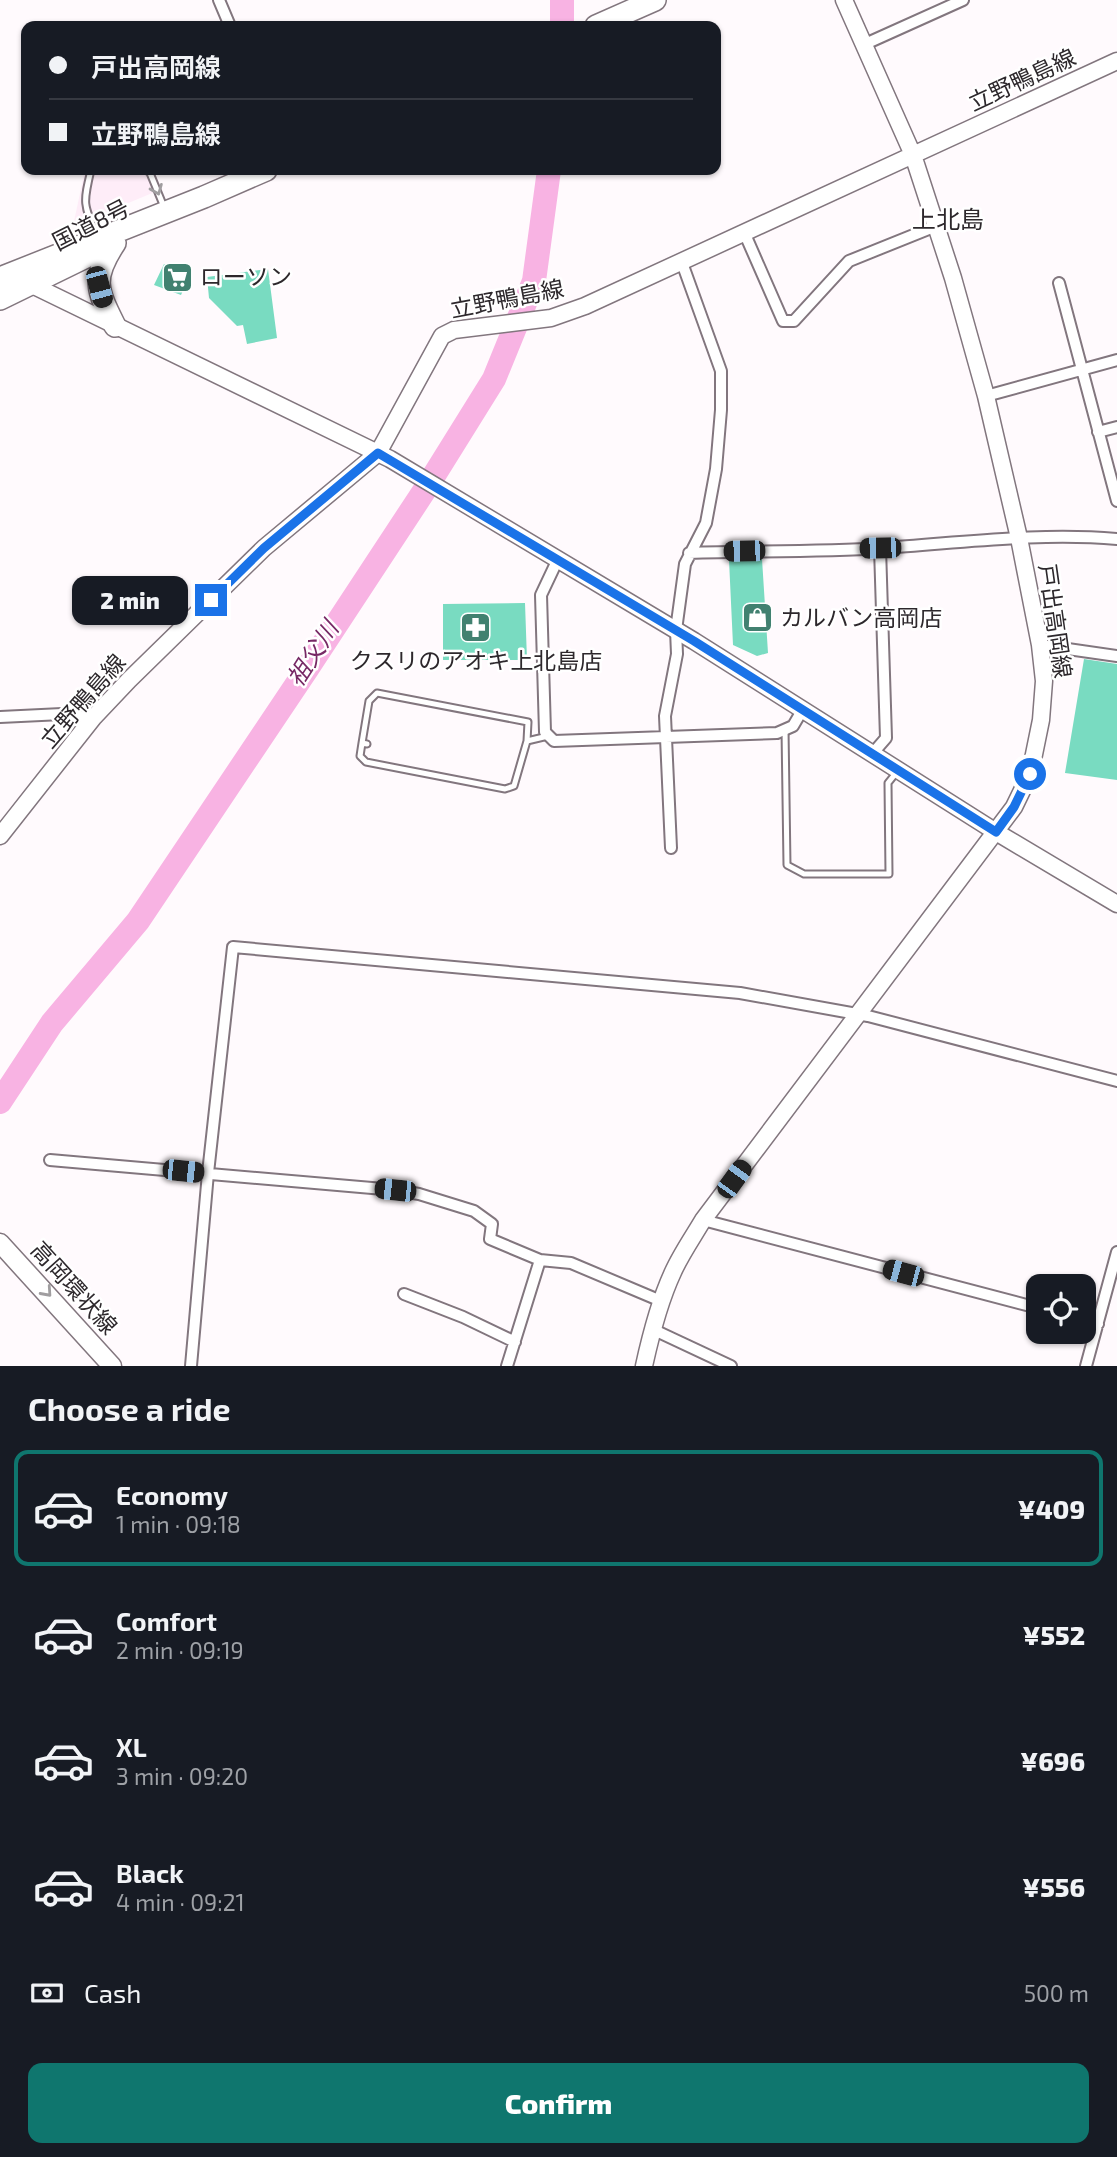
<!DOCTYPE html>
<meta charset="utf-8">
<style>
body{margin:0;font-family:"Exo 2","Noto Sans JP",sans-serif;background:#20242c;color:#f1f3f6;height:100vh;display:flex;flex-direction:column;font-size:26px;white-space:nowrap}
*{box-sizing:border-box;margin:0}
p{font-size:23px;color:#9ea1a6}
.icon{flex:none;width:38px;height:38px;fill:none;stroke:currentColor;stroke-width:2;stroke-linecap:round;stroke-linejoin:round}
.map{position:relative;height:1366px;overflow:hidden}
.sheet{display:flex;flex-direction:column;background:#171b24;flex:1}
.sheet>*{flex:none}
.guide{position:absolute;left:21px;top:21px;width:700px;height:154px;border-radius:14px;box-shadow:0 2px 5px #0004;display:grid;align-content:center;height:154px;padding:0 28px;background:#171b24}
.buttons{position:absolute;left:1026px;top:1274px;display:grid;gap:14px}
.buttons a{display:grid;place-items:center;width:70px;height:70px;border-radius:14px;background:#171b24;box-shadow:0 2px 5px #0004;font-size:35px}
.end{position:absolute;width:32px;height:32px;margin:-16px;border:9px solid #1a73e8;background:#fff;box-shadow:0 0 0 4px #fff}
.from{border-radius:50%}
.bubble{position:absolute;height:49px;border-radius:14px;background:#171b24;box-shadow:0 2px 5px #0004;font-size:23px;font-weight:800;line-height:49px;text-align:center}
.car{position:absolute;width:21px;height:42px;margin:-21px -10px;border-radius:9px;box-shadow:0 0 5px 2px #0007;background:linear-gradient(#222 24%,#8ab4d8 0 40%,#222 0 76%,#8ab4d8 0 86%,#222 0)}
.guide b{display:flex;align-items:center;gap:24px;height:66px;font-size:26px}
.guide b+b{border-top:2px solid #363941}
.guide i{width:18px;height:18px;background:#f1f3f6}
ul{padding:0;list-style:none}
li{display:flex;align-items:center;gap:21px;height:116px;margin:0 14px 10px;padding:0 14px;border:4px solid transparent;border-radius:14px}
li div{flex:1}
li b{display:block;font-size:26px}
li em{font-style:normal;font-weight:800}
li.selected{border-color:#0f766e}
li>.icon{width:63px;height:63px;stroke-width:1.5}
h2{padding:0 28px;font-size:32px;line-height:84px}
.pay{display:flex;align-items:center;gap:18px;height:77px;padding:0 28px;font-size:26px}
.pay p{margin-inline-start:auto}
.button{display:flex;gap:14px;margin-top:auto;padding:14px 28px}
.button a{flex:1;height:80px;border-radius:14px;background:#0f766e;color:#fff;font-size:28px;font-weight:800;line-height:80px;text-align:center}
.map>svg:first-child{display:block}
</style>
<div class="map">
<svg width="1117" height="1366" viewBox="0 0 1117 1366">
<rect width="100%" height="100%" fill="#fffafd"/>
<!-- built -->
<path fill="#feedf8" d="M85 170H153L162 189 73 226Z"/>
<g fill="none" stroke-linecap="round" stroke-linejoin="round">
<!-- river -->
<path stroke="#f8b3e3" stroke-width="24" d="M562 0V26
M0 1102 52 1023 138 921 307 669 428 485 494 379 534 281 549 170"/>
</g>
<!-- building -->
<path fill="#79dbc1" d="M164 264 190 275 181 295 154 285Z
M268 269 277 338 247 344 243 325 237 326 209 298 207 277Z
M762 559 768 653 757 656 733 645 729 560Z
M525 603 527 660H443V604Z
M1084 659 1117 664V780L1065 773Z"/>
<g fill="none" stroke-linecap="round" stroke-linejoin="round">
<defs>
<path id="lane" d="M91 170C83 203 83 204 97 236
M146 170 150 173 164 207
M785 729 787 865 804 874H889L888 783 896 773
M362 743 360 756 366 762 505 789 514 786 527 741
M367 744 362 743 369 701 377 693 528 722 527 741 548 736"/>
<path id="street" d="M219 0 230 26
M863 45 963 0
M744 232 783 321H794L849 261 936 226
M1059 283 1117 501
M986 396 1117 360
M1098 432 1117 427
M689 553C753 551 818 552 882 548 960 543 1039 532 1117 539
M558 559 541 595 545 732 554 741 777 733 793 726 803 709
M1040 645 1117 656
M0 717 62 714 93 718
M873 753 886 738 880 548
M671 848 665 716 677 654 676 630 685 564 706 523 716 469 721 410V371L681 260
M50 1160 395 1190 419 1194 474 1211 492 1224 490 1239 540 1260 571 1263 661 1301
M703 1220 1038 1308
M404 1294 463 1317 515 1342
M1083 1320 1098 1324
M652 1329 731 1366
M191 1366 208 1173 233 947 740 993 868 1016 1117 1081
M507 1366 540 1260
M1086 1366 1117 1252"/>
<path id="secondary" d="M26 282 390 459 694 641 996 832 1117 904
M0 836 93 718 129 680 264 548 378 453 442 336 454 330 551 318 585 306 1117 61
M644 1366C651 1334 659 1302 673 1272 681 1254 693 1237 703 1220L1014 807 1030 774 1041 720 1044 681 1040 645 1019 538 986 396 953 278 913 155 844 0"/>
<path id="primary" d="M0 1243 112 1366"/>
<path id="highway" d="M596 26 655 0
M115 243C91 279 97 290 115 326
M0 278 204 197 266 170
M0 299 90 255"/>
</defs>
<!-- lane casing -->
<use href="#lane" stroke="#82767e" stroke-width="9"/>
<!-- street casing -->
<use href="#street" stroke="#82767e" stroke-width="14"/>
<!-- secondary casing -->
<use href="#secondary" stroke="#82767e" stroke-width="19"/>
<!-- primary casing -->
<use href="#primary" stroke="#82767e" stroke-width="21"/>
<!-- highway casing -->
<use href="#highway" stroke="#82767e" stroke-width="24"/>
<!-- lane -->
<use href="#lane" stroke="#fff" stroke-width="5"/>
<!-- street -->
<use href="#street" stroke="#fff" stroke-width="10"/>
<!-- secondary -->
<use href="#secondary" stroke="#fff" stroke-width="16"/>
<!-- primary -->
<use href="#primary" stroke="#fff" stroke-width="18"/>
<!-- highway -->
<use href="#highway" stroke="#fff" stroke-width="21"/>
</g>
<!-- one-way arrows -->
<defs><path id="oneway-chevron" d="M-2-3.5L2.5 0L-2 3.5" fill="none" stroke-width="1.6" stroke-linecap="round" stroke-linejoin="round" transform="scale(1.75)"/></defs>
<g stroke="#a09ea0">
<use href="#oneway-chevron" transform="translate(157 190) rotate(68)"/>
<use href="#oneway-chevron" transform="translate(47 1292) rotate(48)"/>
</g>
<g fill="none" stroke-linecap="round" stroke-linejoin="round">
<!-- route -->
<path stroke="#1a73e8" stroke-width="9" d="M211 600 264 548 378 453 694 641 996 832 1014 807 1030 774"/>
</g>
<!-- icons -->
<defs>
<symbol id="supermarket-square" viewBox="-11 -11 22 22"><rect x="-9" y="-9" width="18" height="18" rx="4" fill="#418170" stroke="#fff"/><path d="M-6-5.5h2.5l.6 2H6L4.5 2H-2.5L-4.4-4H-6ZM-1.5 3.2a1.3 1.3 0 1 0 .1 0ZM3 3.2a1.3 1.3 0 1 0 .1 0Z" fill="#fff"/></symbol>
<symbol id="shop-square" viewBox="-11 -11 22 22"><rect x="-9" y="-9" width="18" height="18" rx="4" fill="#418170" stroke="#fff"/><path d="M-5-2.5h2.3a2.7 3.5 0 0 1 5.4 0H5L5.5 6h-11ZM-1.5-2.5h3a1.5 2.3 0 0 0-3 0Z" fill="#fff"/></symbol>
<symbol id="pharmacy-square" viewBox="-11 -11 22 22"><rect x="-9" y="-9" width="18" height="18" rx="4" fill="#418170" stroke="#fff"/><path d="M-2-6h4v4h4v4h-4v4h-4v-4h-4v-4h4Z" fill="#fff"/></symbol>
</defs>
<g fill-rule="evenodd">
<use href="#supermarket-square" x="160" y="260" width="35" height="35"/>
<use href="#shop-square" x="740" y="600" width="35" height="35"/>
<use href="#pharmacy-square" x="458" y="610" width="35" height="35"/>
</g>
<g text-anchor="middle" stroke-width="5" stroke-linejoin="round" paint-order="stroke">
<!-- street labels -->
<g font-size="23" fill="#2d282c" stroke="#fff">
<text transform="translate(1022 80) rotate(-25)" y="8">立野鴨島線</text>
<text transform="translate(91 225) rotate(-27)" y="8">国道8号</text>
<text transform="translate(507 299) rotate(-11)" y="8">立野鴨島線</text>
<text transform="translate(1055 621) rotate(82)" y="8">戸出高岡線</text>
<text transform="translate(83 701) rotate(-49)" y="8">立野鴨島線</text>
<text transform="translate(74 1288) rotate(48)" y="8">高岡環状線</text>
</g>
<!-- poi labels -->
<g font-size="23" fill="#2d282c" stroke="#fff" text-anchor="start">
<text x="200" y="285">ローソン</text>
<text x="780" y="626">カルバン高岡店</text>
<text x="476" y="669" text-anchor="middle">クスリのアオキ上北島店</text>
</g>
<!-- neighbourhood labels -->
<g font-size="24" fill="#2d282c" stroke="#fff">
<text x="948" y="228">上北島</text>
</g>
<!-- water labels -->
<g font-size="24" font-style="italic" fill="#772965" stroke="#fff">
<text transform="translate(313 654) rotate(-57)" y="8">祖父川</text>
</g>
</g>
</svg>
<div class="buttons">
<a><svg class="icon" aria-label="locate" viewBox="0 0 24 24"><circle cx="12" cy="12" r="6"/><path d="M12 2v4M12 18v4M2 12h4M18 12h4"/></svg></a>
</div>
<i class="end from" style="left:1030px;top:774px"></i>
<i class="end" style="left:211px;top:600px"></i>
<div class="bubble" style="left:72px;top:576px;width:116px">2 min</div>
<i class="car" style="left:99px;top:287px;rotate:165deg"></i>
<i class="car" style="left:880px;top:548px;rotate:269deg"></i>
<i class="car" style="left:744px;top:551px;rotate:269deg"></i>
<i class="car" style="left:183px;top:1171px;rotate:96deg"></i>
<i class="car" style="left:734px;top:1179px;rotate:36deg"></i>
<i class="car" style="left:395px;top:1190px;rotate:276deg"></i>
<i class="car" style="left:903px;top:1273px;rotate:285deg"></i>
<div class="guide">
<b><i class="from"></i>戸出高岡線</b>
<b><i></i>立野鴨島線</b>
</div>
</div>
<section class="sheet">
<h2>Choose a ride</h2>
<ul>
<li class="selected"><svg class="icon" aria-label="car" viewBox="0 0 24 24"><path d="M5 17H2v-5l4-1 3-4h7l3 4 3 1v5h-3M9 17h6M6 11h13"/><circle cx="7" cy="17" r="2"/><circle cx="17" cy="17" r="2"/></svg><div><b>Economy</b><p>1 min · 09:18</p></div><em>¥409</em></li>
<li><svg class="icon" aria-label="car" viewBox="0 0 24 24"><path d="M5 17H2v-5l4-1 3-4h7l3 4 3 1v5h-3M9 17h6M6 11h13"/><circle cx="7" cy="17" r="2"/><circle cx="17" cy="17" r="2"/></svg><div><b>Comfort</b><p>2 min · 09:19</p></div><em>¥552</em></li>
<li><svg class="icon" aria-label="car" viewBox="0 0 24 24"><path d="M5 17H2v-5l4-1 3-4h7l3 4 3 1v5h-3M9 17h6M6 11h13"/><circle cx="7" cy="17" r="2"/><circle cx="17" cy="17" r="2"/></svg><div><b>XL</b><p>3 min · 09:20</p></div><em>¥696</em></li>
<li><svg class="icon" aria-label="car" viewBox="0 0 24 24"><path d="M5 17H2v-5l4-1 3-4h7l3 4 3 1v5h-3M9 17h6M6 11h13"/><circle cx="7" cy="17" r="2"/><circle cx="17" cy="17" r="2"/></svg><div><b>Black</b><p>4 min · 09:21</p></div><em>¥556</em></li>
</ul>
<div class="pay"><svg class="icon" aria-label="cash" viewBox="0 0 24 24"><path d="M3 7h18v10H3z"/><circle cx="12" cy="12" r="2"/></svg>Cash<p>500 m</p></div>
<div class="button"><a>Confirm</a></div>
</section>
